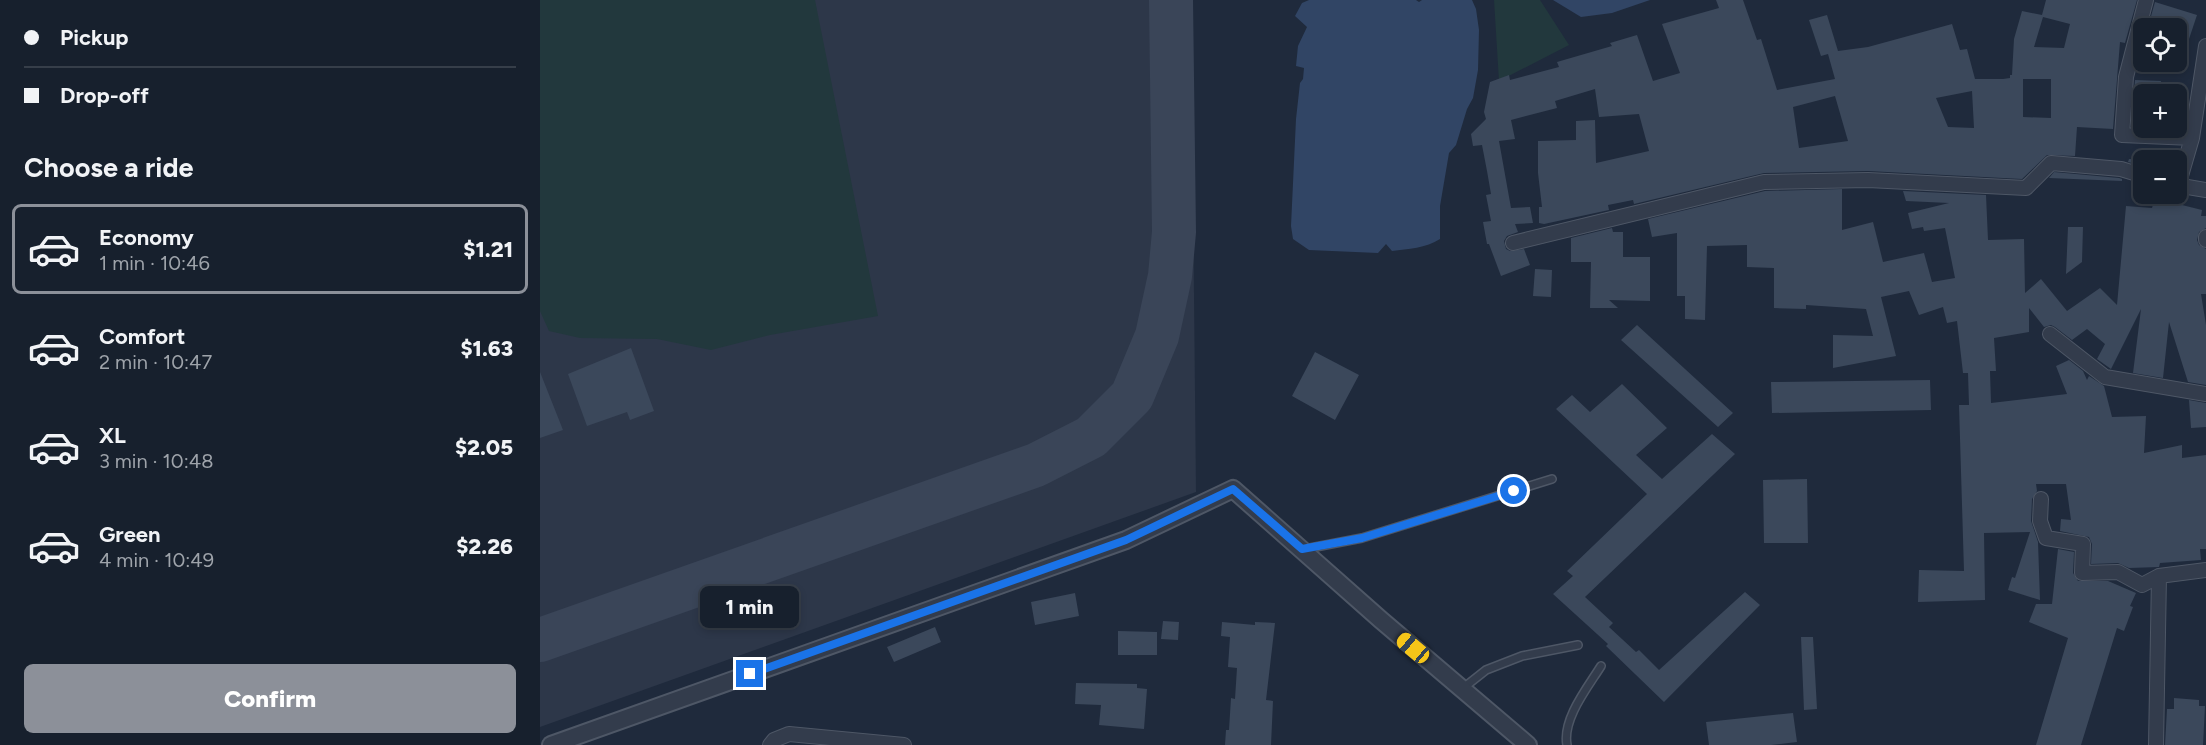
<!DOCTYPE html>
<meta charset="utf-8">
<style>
body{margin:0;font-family:Figtree,sans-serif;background:#242d39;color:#f1f3f6;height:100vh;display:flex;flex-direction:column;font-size:22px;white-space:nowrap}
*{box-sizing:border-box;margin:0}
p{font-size:20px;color:#9ea3aa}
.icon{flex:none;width:33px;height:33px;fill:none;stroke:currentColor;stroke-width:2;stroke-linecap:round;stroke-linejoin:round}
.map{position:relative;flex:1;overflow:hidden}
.sheet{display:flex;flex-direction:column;background:#17202d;width:540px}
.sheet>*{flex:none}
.hud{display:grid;align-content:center;height:132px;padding:0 24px;background:#17202d}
.tools{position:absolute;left:1593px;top:18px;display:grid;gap:12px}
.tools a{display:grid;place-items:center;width:54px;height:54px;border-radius:9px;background:#17202d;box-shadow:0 3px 9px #0003,0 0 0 2px #363e49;font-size:30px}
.end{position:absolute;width:27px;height:27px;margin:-14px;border:8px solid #1a73e8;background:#fff;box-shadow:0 0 0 3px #fff}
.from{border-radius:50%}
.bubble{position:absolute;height:42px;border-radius:9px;background:#17202d;box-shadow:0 3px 9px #0003,0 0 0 2px #363e49;font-size:20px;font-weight:800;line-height:42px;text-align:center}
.car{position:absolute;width:18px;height:36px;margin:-18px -9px;border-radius:8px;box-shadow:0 0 4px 2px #0007;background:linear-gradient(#f5c518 24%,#345 0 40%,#f5c518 0 76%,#345 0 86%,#f5c518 0)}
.hud b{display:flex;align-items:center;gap:21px;height:57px;font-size:22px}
.hud b+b{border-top:2px solid #363e49}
.hud i{width:15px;height:15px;background:#f1f3f6}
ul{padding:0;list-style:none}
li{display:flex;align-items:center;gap:18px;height:90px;margin:0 12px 9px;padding:0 12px;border:3px solid transparent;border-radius:9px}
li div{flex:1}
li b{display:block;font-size:22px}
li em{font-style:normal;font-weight:800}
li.active{border-color:#8c9099}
li>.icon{width:54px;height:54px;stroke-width:1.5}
h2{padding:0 24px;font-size:27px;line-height:72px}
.button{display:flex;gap:12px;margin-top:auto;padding:12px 24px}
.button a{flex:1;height:69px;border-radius:9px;background:#8c9099;color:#fff;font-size:24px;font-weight:800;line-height:69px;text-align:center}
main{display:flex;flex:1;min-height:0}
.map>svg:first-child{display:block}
</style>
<main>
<section class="sheet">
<div class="hud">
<b><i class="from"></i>Pickup</b>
<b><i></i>Drop-off</b>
</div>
<h2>Choose a ride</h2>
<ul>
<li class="active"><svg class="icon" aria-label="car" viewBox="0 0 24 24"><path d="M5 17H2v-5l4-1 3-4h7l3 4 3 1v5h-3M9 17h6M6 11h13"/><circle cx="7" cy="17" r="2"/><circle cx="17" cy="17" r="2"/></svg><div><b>Economy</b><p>1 min · 10:46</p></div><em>$1.21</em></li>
<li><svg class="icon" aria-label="car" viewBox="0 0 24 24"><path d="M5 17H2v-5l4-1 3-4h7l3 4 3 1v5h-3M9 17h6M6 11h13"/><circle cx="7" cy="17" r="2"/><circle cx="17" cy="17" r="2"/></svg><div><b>Comfort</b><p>2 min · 10:47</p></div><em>$1.63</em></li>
<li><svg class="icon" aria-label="car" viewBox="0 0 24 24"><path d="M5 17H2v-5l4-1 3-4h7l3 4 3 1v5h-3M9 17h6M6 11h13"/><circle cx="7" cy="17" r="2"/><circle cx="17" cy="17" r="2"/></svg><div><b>XL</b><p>3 min · 10:48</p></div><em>$2.05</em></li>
<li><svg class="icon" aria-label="car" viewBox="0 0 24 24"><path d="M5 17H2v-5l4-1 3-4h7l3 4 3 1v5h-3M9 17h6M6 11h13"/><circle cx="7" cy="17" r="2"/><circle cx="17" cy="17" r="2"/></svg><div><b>Green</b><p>4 min · 10:49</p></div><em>$2.26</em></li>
</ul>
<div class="button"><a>Confirm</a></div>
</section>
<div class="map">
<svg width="1666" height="745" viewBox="0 0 1666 745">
<rect width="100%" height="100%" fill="#1f2a3c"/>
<!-- airport -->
<path fill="#2d3749" d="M0 0H651L656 492 0 727Z"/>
<!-- green -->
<path fill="#22383d" d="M0 0H275L338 316 230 335 171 350 117 339 40 338 9 331 0 311Z
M954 0H1000L1029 45 959 81Z"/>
<!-- water -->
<path fill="#314565" d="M769 0H876L879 2 882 0H932L936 9 939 30 938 70 933 98 927 109 916 145 909 153 900 206V239C886 248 868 249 852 251L846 244 838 253 769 250 753 239 751 226 756 119 760 83 763 79 764 68 756 66 758 46 767 27 755 16 762 3Z
M1013 0H1110L1072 13 1041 17Z"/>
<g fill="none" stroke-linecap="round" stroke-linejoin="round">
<!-- taxiway -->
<path stroke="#3a4558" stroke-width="44" d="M0 640 496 465 551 437 592 396 617 336 630 276 634 232 631 0"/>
</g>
<!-- building -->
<path fill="#3b485b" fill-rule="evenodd" d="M1176 0H1203L1217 40 1221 39 1237 90 1295 79 1288 54 1281 56 1269 20 1287 15 1298 51 1328 47 1412 24 1420 50 1427 49 1435 79H1463L1470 78V75H1472L1474 39 1482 11 1502 15 1506 0H1597L1585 43 1580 42 1573 129 1537 127 1535 156 1507 155 1482 179 1328 171 1224 173 1094 204 1093 200 1068 205 1069 210 1004 224 999 223V207H1002L998 173V141L1036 140V121L1055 120 1056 163 1109 151 1099 114 1059 117 1055 89 1015 101 1017 108 971 120 975 139 959 141 971 208 990 207 993 223 975 224 978 232 967 236 964 241 966 249 970 251 984 249 990 265 961 276 949 244H947L943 222 951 221 946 195 951 194 947 171 942 145 933 146 931 134 946 119 944 112 950 82 969 75 970 80 1019 67 1017 62 1072 46 1070 43 1097 35 1113 81 1140 73 1122 24 1179 8ZM1503 17 1530 24 1524 48 1494 47ZM1483 79H1511V118L1483 117ZM1432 91 1434 128 1408 127 1396 98ZM1295 96 1308 141 1259 148 1253 107Z
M1615 2 1657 15 1649 39 1636 36V28L1608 27Z
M1595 80 1621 81 1620 94H1604V127L1592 126Z
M1589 159 1604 160V166L1588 162Z
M1514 172 1579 178 1582 179V181L1509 178Z
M1302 189V230L1333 222 1343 262 1384 253 1392 282 1415 278 1405 228 1384 231 1383 227 1372 229 1368 213 1409 203 1366 201 1363 191 1446 195 1448 240 1484 239 1485 293 1501 279 1527 311 1560 288 1577 305 1586 206 1612 208 1616 194 1639 200 1638 204 1662 210 1661 216H1666V228L1659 232 1657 240 1659 245 1666 249V294H1661L1666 325V385L1648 382 1629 322 1623 378 1593 373 1601 309 1571 369 1557 359 1565 344 1547 329 1532 340 1515 327 1511 325 1504 327 1489 308V332L1454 338 1456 371H1450L1451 403 1527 394 1516 366 1529 360 1543 371 1547 380 1549 376 1564 386 1572 417 1606 416 1604 453 1642 445V458L1666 455V549H1660L1661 560 1620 563 1619 567 1589 568 1578 563 1551 564 1552 544 1549 537 1520 531 1521 519 1531 520 1526 484H1496L1497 491 1492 499 1491 521 1498 542 1500 600 1468 590 1472 577 1475 578 1490 532 1444 533 1445 600 1378 602 1379 570 1424 571 1419 405H1429L1428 373H1423L1417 321 1407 323 1403 307 1379 315 1369 291 1341 297 1356 356 1293 368V335L1333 336 1326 309 1266 305V309L1234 308V268L1207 267V245L1167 246 1165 320 1145 319V296H1137V233L1112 237 1108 219 1225 191Z
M1528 227H1543L1542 262 1526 274Z
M1072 228 1073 232H1083V257H1110V301L1069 300 1078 308H1050L1051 262H1031V238Z
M995 269 1012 270 1011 297 993 296Z
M1097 325 1193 413 1178 427 1081 340Z
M91 348 114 411 90 420 87 412 47 426 28 374Z
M775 352 819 375 795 420 752 396Z
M0 372 23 430 0 438Z
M1390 380 1391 410 1232 413 1231 382Z
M1082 384 1127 428 1096 455 1122 479 1172 434 1195 454 1045 597 1073 623 1069 627 1096 652 1099 650 1119 670 1205 592 1220 605 1124 702 1066 646 1068 644 1013 594 1033 576 1027 571 1107 494 1016 409 1032 395 1050 412Z
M1649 400 1666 403V427L1651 428Z
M1267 479 1268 543H1224L1223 480Z
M1518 549 1534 552 1533 573 1538 581H1568L1596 593 1590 606 1593 607 1584 631 1577 628 1541 745H1496L1528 638 1489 622 1496 604H1512Z
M535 593 539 616 495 625 491 602Z
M623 621 639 622 638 640 621 639Z
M682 622 715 625V622L735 623 726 700 733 701 731 745H685L686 730H689L691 698 695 699 697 668 688 667 690 637 681 636Z
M395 627 401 642 354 662 347 647Z
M578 631 617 632V655H578Z
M1261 637H1273L1277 709 1264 710Z
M536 683 597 684V688L607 689 604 729 559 725 561 705 535 704Z
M1634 698 1659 700V706H1665L1663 745H1625L1627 709H1634Z
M1253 713 1257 742 1231 745H1169L1166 722Z"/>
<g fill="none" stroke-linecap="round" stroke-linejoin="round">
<defs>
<path id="service" d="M765 549 822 538 1012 479
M922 689 946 670 982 656 1038 645
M1027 745C1022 719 1048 687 1061 666"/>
<path id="minor" d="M1606 0 1586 77 1582 135 1652 138
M1636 185 1666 190
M1638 186 1652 138 1666 46
M1666 237V240
M973 243 1224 182 1328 180 1486 188 1511 163 1581 169 1604 176
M1510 334 1565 377 1666 394
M1501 499 1500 521 1506 538 1543 544 1542 573 1578 572 1602 585 1619 576 1666 570
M230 745 234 740 249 734 364 745
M1616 745 1619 576"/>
<path id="tertiary" d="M11 745 586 540 693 489 841 620 988 745"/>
</defs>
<!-- service casing -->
<use href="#service" stroke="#4e5766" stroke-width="10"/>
<!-- minor casing -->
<use href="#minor" stroke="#4e5766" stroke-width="16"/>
<!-- tertiary casing -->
<use href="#tertiary" stroke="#4e5766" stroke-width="20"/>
<!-- service -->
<use href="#service" stroke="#333c4c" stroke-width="7"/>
<!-- minor -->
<use href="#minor" stroke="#333c4c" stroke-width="14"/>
<!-- tertiary -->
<use href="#tertiary" stroke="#333c4c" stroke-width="16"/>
</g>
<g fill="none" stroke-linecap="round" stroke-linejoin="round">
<!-- route -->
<path stroke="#1a73e8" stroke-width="8" d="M210 674 586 540 693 489 762 549 822 538 974 491"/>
</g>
</svg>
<div class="tools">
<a><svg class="icon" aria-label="locate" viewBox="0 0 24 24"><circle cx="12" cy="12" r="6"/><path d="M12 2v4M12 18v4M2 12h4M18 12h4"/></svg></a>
<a>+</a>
<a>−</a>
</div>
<i class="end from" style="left:974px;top:491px"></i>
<i class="end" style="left:210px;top:674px"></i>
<div class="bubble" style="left:160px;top:586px;width:99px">1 min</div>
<i class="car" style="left:873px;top:648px;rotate:310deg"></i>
</div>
</main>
